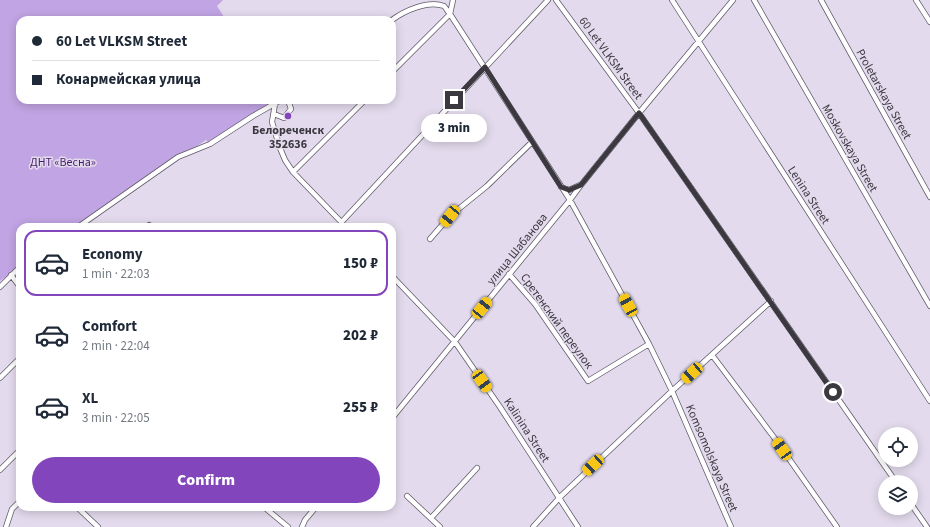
<!DOCTYPE html>
<meta charset="utf-8">
<style>
body{margin:0;font-family:"Source Sans 3",sans-serif;background:#f6f6f7;color:#1f2937;height:100vh;display:flex;flex-direction:column;font-size:15px;white-space:nowrap}
*{box-sizing:border-box;margin:0}
p{font-size:13px;color:#747a83}
.icon{flex:none;width:22px;height:22px;fill:none;stroke:currentColor;stroke-width:2;stroke-linecap:round;stroke-linejoin:round}
.map{position:relative;flex:1;overflow:hidden}
.panel{position:absolute;left:16px;top:223px;width:380px;height:288px;display:flex;flex-direction:column;background:#fff;border-radius:12px;box-shadow:0 2px 10px #0003}
.panel>*{flex:none}
.top-card{position:absolute;left:16px;top:16px;width:380px;height:88px;border-radius:12px;box-shadow:0 2px 10px #0003;display:grid;align-content:center;height:88px;padding:0 16px;background:#fff}
.fabs{position:absolute;left:878px;top:427px;display:grid;gap:8px}
.fabs a{display:grid;place-items:center;width:40px;height:40px;border-radius:50%;background:#fff;box-shadow:0 2px 10px #0003;font-size:20px}
.end{position:absolute;width:18px;height:18px;margin:-9px;border:5px solid #3b383f;background:#fff;box-shadow:0 0 0 2px #fff}
.from{border-radius:50%}
.bubble{position:absolute;height:28px;border-radius:14px;background:#fff;box-shadow:0 2px 10px #0003;font-size:13px;font-weight:800;line-height:28px;text-align:center}
.car{position:absolute;width:12px;height:24px;margin:-12px -6px;border-radius:5px;box-shadow:0 0 3px 1px #0007;background:linear-gradient(#f5c518 24%,#345 0 40%,#f5c518 0 76%,#345 0 86%,#f5c518 0)}
.top-card b{display:flex;align-items:center;gap:14px;height:38px;font-size:15px}
.top-card b+b{border-top:1px solid #e0e1e3}
.top-card i{width:10px;height:10px;background:#1f2937}
ul{padding:7px 0 0;list-style:none}
li{display:flex;align-items:center;gap:12px;height:66px;margin:0 8px 6px;padding:0 8px;border:2px solid transparent;border-radius:12px}
li div{flex:1}
li b{display:block;font-size:15px}
li em{font-style:normal;font-weight:800}
li.selected{border-color:#8345bb}
li>.icon{width:36px;height:36px;stroke-width:1.5}
.action{display:flex;gap:8px;margin-top:auto;padding:8px 16px}
.action a{flex:1;height:46px;border-radius:24px;background:#8345bb;color:#fff;font-size:16px;font-weight:800;line-height:46px;text-align:center}
.map>svg:first-child{display:block}
</style>
<div class="map">
<svg width="930" height="527" viewBox="0 0 930 527">
<rect width="100%" height="100%" fill="#e3dbed"/>
<!-- green -->
<path fill="#c1a4e3" d="M0 0H223L217 6 226 20H20V100H277L209 143 206 140 78 227H20V267L0 281Z"/>
<g fill="none" stroke-linecap="round" stroke-linejoin="round">
<defs>
<path id="minor" d="M556 0 639 113 896 482
M672 0 930 401
M754 0 930 306
M821 0 930 197
M916 0 930 22
M392 20C404 11 428 0 444 6 446 8 448 12 450 14L570 200 649 344 672 391 731 527
M392 72 450 14 453 0
M275 104 272 122 280 148 285 160 293 172 346 227
M274 114 284 118 291 109 288 100
M293 172 365 100
M561 187 569 190 580 185
M78 227 178 157 210 144 253 116 281 100
M146 227 149 225
M337 227 548 0
M430 239 450 216 487 186 532 142
M509 274 535 304 588 381 649 344
M11 275 20 287
M392 276 455 342 500 407 578 527
M0 287 20 267
M712 355 773 436 837 527
M0 378 20 358
M392 418 570 200 581 185 639 113 733 0
M0 470 20 450
M407 496 440 527
M911 504 927 527
M77 507 98 527
M264 507 288 527
M431 518 477 468
M6 527 12 509 20 501
M302 527 305 520 316 507
M533 527 560 497 672 391 771 301"/>
</defs>
<!-- minor casing -->
<use href="#minor" stroke="#605a69" stroke-width="6"/>
<!-- minor -->
<use href="#minor" stroke="#fff" stroke-width="4.5"/>
</g>
<g fill="none" stroke-linecap="round" stroke-linejoin="round">
<!-- route -->
<path stroke="#3b383f" stroke-width="5" d="M454 100 485 67 561 187 569 190 581 185 639 113 833 392"/>
</g>
<!-- markers -->
<circle fill="#8345bb" stroke="#e3dbed" stroke-width="1.5" cx="288" cy="116" r="4"/>
<g text-anchor="middle" stroke-width="3" stroke-linejoin="round" paint-order="stroke">
<!-- street labels -->
<g font-size="12" fill="#3b383f" stroke="#e3dbed">
<text transform="translate(611 58) rotate(54)" y="4">60 Let VLKSM Street</text>
<text transform="translate(884 94) rotate(61)" y="4">Proletarskaya Street</text>
<text transform="translate(850 148) rotate(60)" y="4">Moskovskaya Street</text>
<text transform="translate(809 195) rotate(57)" y="4">Lenina Street</text>
<text transform="translate(517 249) rotate(-51)" y="4">улица Шабанова</text>
<text transform="translate(557 321) rotate(54)" y="4">Сретенский переулок</text>
<text transform="translate(527 430) rotate(57)" y="4">Kalinina Street</text>
<text transform="translate(712 458) rotate(67)" y="4">Komsomolskaya Street</text>
</g>
<!-- poi labels -->
<g font-size="12" font-weight="bold" fill="#3b383f" stroke="#e3dbed">
<text x="288" y="134">Белореченск<tspan x="288" dy="14">352636</tspan></text>
</g>
<!-- park labels -->
<g font-size="12" fill="#461d68" stroke="#e3dbed">
<text x="63" y="166">ДНТ «Весна»</text>
</g>
</g>
</svg>
<div class="fabs">
<a><svg class="icon" aria-label="locate" viewBox="0 0 24 24"><circle cx="12" cy="12" r="6"/><path d="M12 2v4M12 18v4M2 12h4M18 12h4"/></svg></a>
<a><svg class="icon" aria-label="layers" viewBox="0 0 24 24"><path d="M12 4l9 5-9 5-9-5zM3 14l9 5 9-5"/></svg></a>
</div>
<i class="end from" style="left:833px;top:392px"></i>
<i class="end" style="left:454px;top:100px"></i>
<div class="bubble" style="left:421px;top:114px;width:66px">3 min</div>
<i class="car" style="left:450px;top:216px;rotate:219deg"></i>
<i class="car" style="left:628px;top:305px;rotate:331deg"></i>
<i class="car" style="left:482px;top:308px;rotate:39deg"></i>
<i class="car" style="left:692px;top:373px;rotate:228deg"></i>
<i class="car" style="left:482px;top:381px;rotate:145deg"></i>
<i class="car" style="left:782px;top:449px;rotate:325deg"></i>
<i class="car" style="left:593px;top:465px;rotate:227deg"></i>
<div class="top-card">
<b><i class="from"></i>60 Let VLKSM Street</b>
<b><i></i>Конармейская улица</b>
</div>
<section class="panel">
<ul>
<li class="selected"><svg class="icon" aria-label="car" viewBox="0 0 24 24"><path d="M5 17H2v-5l4-1 3-4h7l3 4 3 1v5h-3M9 17h6M6 11h13"/><circle cx="7" cy="17" r="2"/><circle cx="17" cy="17" r="2"/></svg><div><b>Economy</b><p>1 min · 22:03</p></div><em>150 ₽</em></li>
<li><svg class="icon" aria-label="car" viewBox="0 0 24 24"><path d="M5 17H2v-5l4-1 3-4h7l3 4 3 1v5h-3M9 17h6M6 11h13"/><circle cx="7" cy="17" r="2"/><circle cx="17" cy="17" r="2"/></svg><div><b>Comfort</b><p>2 min · 22:04</p></div><em>202 ₽</em></li>
<li><svg class="icon" aria-label="car" viewBox="0 0 24 24"><path d="M5 17H2v-5l4-1 3-4h7l3 4 3 1v5h-3M9 17h6M6 11h13"/><circle cx="7" cy="17" r="2"/><circle cx="17" cy="17" r="2"/></svg><div><b>XL</b><p>3 min · 22:05</p></div><em>255 ₽</em></li>
</ul>
<div class="action"><a>Confirm</a></div>
</section>
</div>
